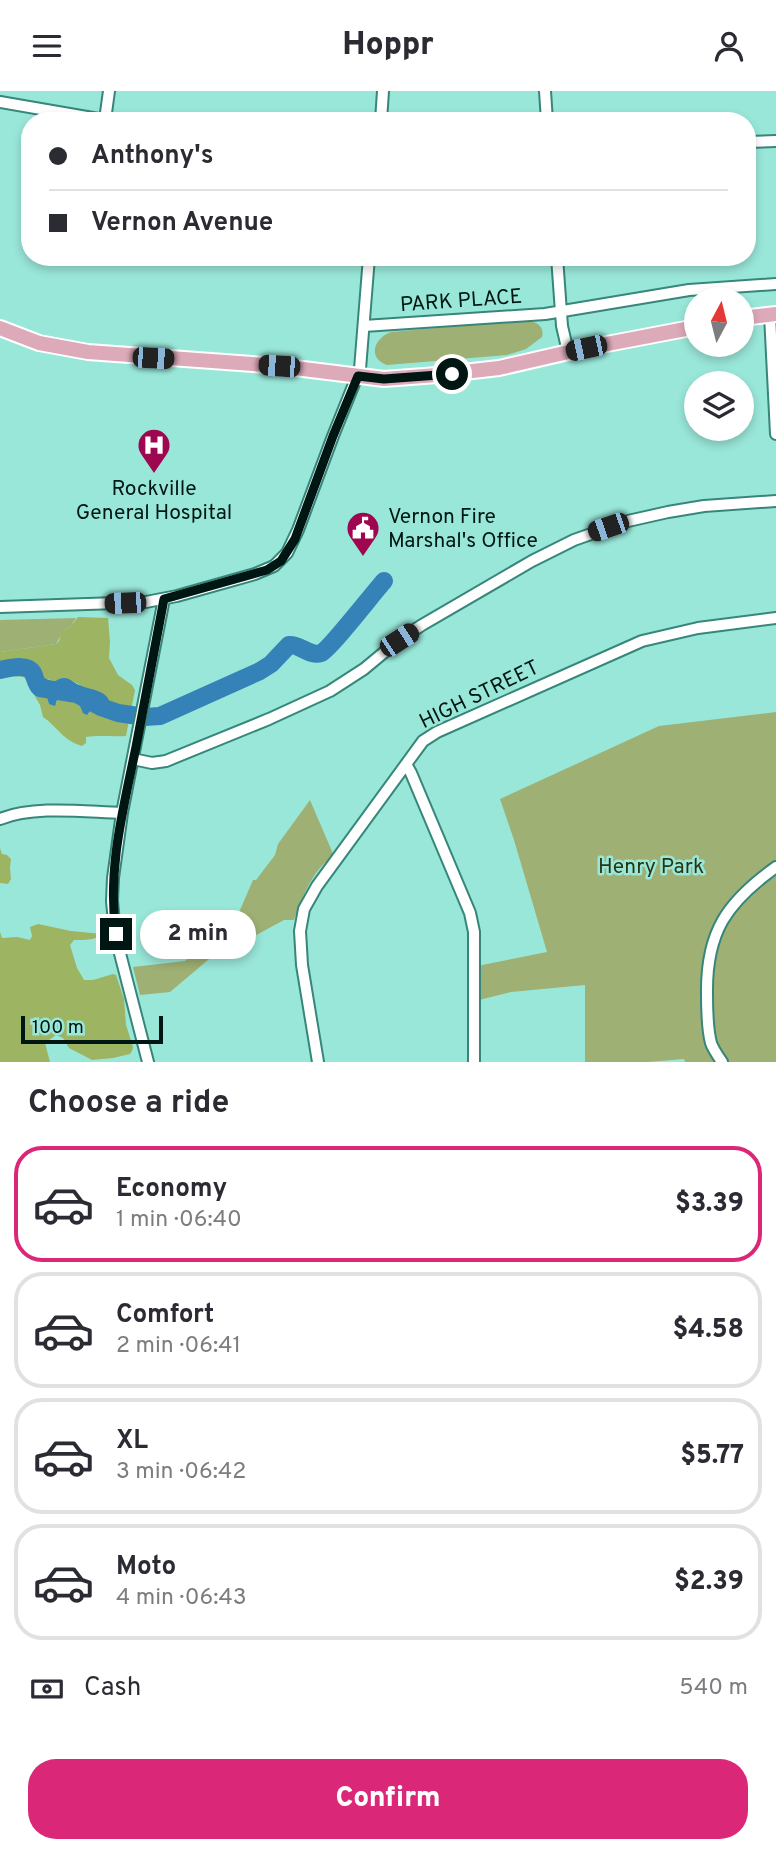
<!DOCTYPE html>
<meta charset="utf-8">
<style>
body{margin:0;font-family:Overpass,sans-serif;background:#f2f2f3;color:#2b2b33;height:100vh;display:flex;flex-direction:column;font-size:26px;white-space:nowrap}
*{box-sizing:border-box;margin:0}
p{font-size:23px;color:#7c7c81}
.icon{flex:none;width:38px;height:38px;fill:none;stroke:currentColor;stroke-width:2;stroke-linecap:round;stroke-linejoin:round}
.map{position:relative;height:971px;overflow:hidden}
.details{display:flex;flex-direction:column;background:#fff;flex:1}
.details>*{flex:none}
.hud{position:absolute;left:21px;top:21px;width:735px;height:154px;border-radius:28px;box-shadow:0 4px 10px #0003;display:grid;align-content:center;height:154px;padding:0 28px;background:#fff}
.needle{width:46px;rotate:7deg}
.buttons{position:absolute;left:684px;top:196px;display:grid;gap:14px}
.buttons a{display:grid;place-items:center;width:70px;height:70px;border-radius:50%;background:#fff;box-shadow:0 4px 10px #0003;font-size:35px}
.scale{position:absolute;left:21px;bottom:18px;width:142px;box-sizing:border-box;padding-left:7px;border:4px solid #001612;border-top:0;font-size:19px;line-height:24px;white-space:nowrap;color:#001612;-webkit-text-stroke:5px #99e7d9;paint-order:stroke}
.end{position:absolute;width:32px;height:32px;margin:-16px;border:9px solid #001612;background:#fff;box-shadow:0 0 0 4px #fff}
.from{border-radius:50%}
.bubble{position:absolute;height:49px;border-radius:24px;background:#fff;box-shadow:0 4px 10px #0003;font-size:23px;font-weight:800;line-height:49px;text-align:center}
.car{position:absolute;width:21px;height:42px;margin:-21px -10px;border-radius:9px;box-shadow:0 0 5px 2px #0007;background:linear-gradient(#222 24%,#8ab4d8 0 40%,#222 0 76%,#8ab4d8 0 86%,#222 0)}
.hud b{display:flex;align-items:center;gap:24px;height:66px;font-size:26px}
.hud b+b{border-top:2px solid #e1e1e2}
.hud i{width:18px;height:18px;background:#2b2b33}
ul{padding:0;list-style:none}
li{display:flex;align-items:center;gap:21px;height:116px;margin:0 14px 10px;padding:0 14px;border:4px solid #e1e1e2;border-radius:28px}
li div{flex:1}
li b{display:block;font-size:26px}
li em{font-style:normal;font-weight:800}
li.current{border-color:#db2777}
li>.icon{width:63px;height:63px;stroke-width:1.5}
h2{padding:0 28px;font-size:32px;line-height:84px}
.pay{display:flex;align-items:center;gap:18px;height:77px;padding:0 28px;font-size:26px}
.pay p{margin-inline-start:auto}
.primary-button{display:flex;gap:14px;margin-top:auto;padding:14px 28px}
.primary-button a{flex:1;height:80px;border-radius:28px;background:#db2777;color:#fff;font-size:28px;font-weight:800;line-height:80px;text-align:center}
header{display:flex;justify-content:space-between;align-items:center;height:91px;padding:0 28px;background:#fff;font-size:32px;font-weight:800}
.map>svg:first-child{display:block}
</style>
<header><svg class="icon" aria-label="menu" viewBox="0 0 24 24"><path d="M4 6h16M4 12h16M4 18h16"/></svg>Hoppr<svg class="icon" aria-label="person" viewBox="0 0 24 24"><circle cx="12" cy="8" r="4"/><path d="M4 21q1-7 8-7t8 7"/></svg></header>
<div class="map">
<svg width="776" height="971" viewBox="0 0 776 971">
<rect width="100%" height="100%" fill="#99e7d9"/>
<!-- green -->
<path fill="#9eb073" d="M524 229C535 230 545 234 542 246L526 258 507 264 387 274C367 267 374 247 391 241Z
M76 527 71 535 64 539 56 553 0 561V529Z
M776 621V971H685L684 968 647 971H585V894L511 901 471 911 472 876 547 861 514 749 500 708 659 635Z
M310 709 334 765C313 777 302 807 294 829H284L247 849 221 858 170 901 140 904 133 876 185 870 237 826 253 789H256L275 764 278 753Z"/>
<!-- forest -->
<path fill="#9db462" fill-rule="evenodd" d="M78 526 108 527 110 551 109 567 118 584 132 594 135 599 126 645C113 646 99 644 86 646V652L82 655C62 649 58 636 43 626L40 614 24 586 14 585 0 588V561L56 553 59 550 62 540 71 535ZM62 587C82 591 96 606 110 619H91L88 623 77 608 57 609 56 613H49L41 588H48L54 591Z
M0 757 2 763 7 764 11 768 10 777 11 788 8 793 0 792Z
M38 833 71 840 102 843C95 850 83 849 74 849L70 854 77 877 84 889H93L113 883 116 884 124 908 126 934 133 956 132 960 130 963 113 967 92 969 69 957 63 947 56 944 45 952 50 971H0V841L2 847 17 846 30 849 32 845 30 836Z"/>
<!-- water -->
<path fill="#3482b7" d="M44 587 54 591C57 589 60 587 64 587 70 587 74 592 79 594 92 600 112 598 110 619H91L87 624 83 622 77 608 57 609 55 615 49 613 41 588Z"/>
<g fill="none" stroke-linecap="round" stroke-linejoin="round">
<!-- river -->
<path stroke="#3482b7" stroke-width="18" d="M0 579C9 577 27 572 33 582 36 588 35 592 40 597L77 603 101 616 118 622 145 626 160 625 260 580 271 573 289 554C300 553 310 566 321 562 330 558 374 501 384 490"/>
<defs>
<path id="minor" d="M545 0 547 30
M0 11 110 30
M105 29 109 0
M381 30 383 0
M747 51 776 50
M557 166 562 235 568 261
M770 224 776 343
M364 235 545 223 689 199 776 193
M0 516 146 511 177 505 255 483 274 475 287 462 298 439 333 345 360 278 369 166
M133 668 152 672 166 670 269 628 330 600 364 578 399 549 422 534 532 470 574 449 628 430 668 421 704 415 776 410
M406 673 411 682 470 822 474 841V971
M0 728C35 714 85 721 122 722
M148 971 115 843 112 810 113 787 122 722 164 508
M318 971 302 874 300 840 304 818 317 795 423 650 437 641 642 550 698 537 776 527
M722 971C718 965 713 958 711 952 707 937 707 919 707 903 706 841 727 811 776 776"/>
<path id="major" d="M742 227 776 223
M0 237 39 252 88 261 279 275 384 288 437 284 499 277 586 257 696 236"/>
</defs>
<!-- minor casing -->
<use href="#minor" stroke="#36867a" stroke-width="14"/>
<!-- major casing -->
<use href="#major" stroke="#fff" stroke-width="18"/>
<!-- minor -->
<use href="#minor" stroke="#fff" stroke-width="10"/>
<!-- major -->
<use href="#major" stroke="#ddaab9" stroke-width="14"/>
</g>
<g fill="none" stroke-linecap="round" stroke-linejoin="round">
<!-- route -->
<path stroke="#001612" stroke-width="9" d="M116 843C107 779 123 719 136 656 145 607 155 558 164 508L267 479 281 470 295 448 333 345 358 285 384 288 452 283"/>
</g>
<!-- icons -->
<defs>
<symbol id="hospital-pin" viewBox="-11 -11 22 30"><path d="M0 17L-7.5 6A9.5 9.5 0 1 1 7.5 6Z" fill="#9e074f" stroke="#99e7d9"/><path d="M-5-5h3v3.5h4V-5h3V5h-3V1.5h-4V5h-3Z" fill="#fff"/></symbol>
<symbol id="civic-pin" viewBox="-11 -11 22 30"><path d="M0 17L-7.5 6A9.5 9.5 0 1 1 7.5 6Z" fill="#9e074f" stroke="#99e7d9"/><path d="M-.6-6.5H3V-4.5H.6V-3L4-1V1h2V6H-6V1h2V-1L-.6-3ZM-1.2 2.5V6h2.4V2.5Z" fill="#fff"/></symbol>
</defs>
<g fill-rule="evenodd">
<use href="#hospital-pin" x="135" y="335" width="38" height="52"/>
<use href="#civic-pin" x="344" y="418" width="38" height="52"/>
</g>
<g text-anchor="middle" stroke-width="5" stroke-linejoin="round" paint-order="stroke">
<!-- street labels -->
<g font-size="21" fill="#001612" stroke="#99e7d9">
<text transform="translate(461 209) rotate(-4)" y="7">PARK PLACE</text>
<text transform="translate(479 603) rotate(-26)" y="7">HIGH STREET</text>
</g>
<!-- poi labels -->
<g font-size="21" fill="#001612" stroke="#99e7d9">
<text x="154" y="404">Rockville<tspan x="154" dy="24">General Hospital</tspan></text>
<text x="388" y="432" text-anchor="start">Vernon Fire<tspan x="388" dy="24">Marshal's Office</tspan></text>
</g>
<!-- park labels -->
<g font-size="21" fill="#2b3411" stroke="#99e7d9">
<text x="651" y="782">Henry Park</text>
</g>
</g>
</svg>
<div class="buttons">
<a><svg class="needle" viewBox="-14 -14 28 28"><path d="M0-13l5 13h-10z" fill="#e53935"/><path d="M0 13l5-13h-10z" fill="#7c7c81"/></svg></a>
<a><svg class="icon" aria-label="layers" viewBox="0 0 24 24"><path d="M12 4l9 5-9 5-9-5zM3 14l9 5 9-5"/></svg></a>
</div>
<div class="scale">100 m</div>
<i class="end from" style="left:452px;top:283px"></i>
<i class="end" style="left:116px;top:843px"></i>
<div class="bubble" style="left:140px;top:819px;width:116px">2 min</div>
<i class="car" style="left:586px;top:257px;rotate:258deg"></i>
<i class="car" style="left:153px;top:267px;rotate:93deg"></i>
<i class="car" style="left:279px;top:275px;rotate:274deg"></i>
<i class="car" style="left:608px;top:436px;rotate:251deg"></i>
<i class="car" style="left:125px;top:512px;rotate:268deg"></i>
<i class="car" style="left:399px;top:549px;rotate:57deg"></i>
<div class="hud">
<b><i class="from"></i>Anthony's</b>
<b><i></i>Vernon Avenue</b>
</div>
</div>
<section class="details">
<h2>Choose a ride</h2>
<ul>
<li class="current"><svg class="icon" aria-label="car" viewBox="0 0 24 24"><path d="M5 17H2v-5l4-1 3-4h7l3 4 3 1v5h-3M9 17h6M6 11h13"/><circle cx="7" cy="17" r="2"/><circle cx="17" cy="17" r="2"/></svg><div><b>Economy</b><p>1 min · 06:40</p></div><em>$3.39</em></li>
<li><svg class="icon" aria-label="car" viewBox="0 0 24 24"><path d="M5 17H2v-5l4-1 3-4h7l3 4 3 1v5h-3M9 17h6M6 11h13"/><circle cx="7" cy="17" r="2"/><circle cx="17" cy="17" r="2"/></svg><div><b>Comfort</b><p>2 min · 06:41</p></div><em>$4.58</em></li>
<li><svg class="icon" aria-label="car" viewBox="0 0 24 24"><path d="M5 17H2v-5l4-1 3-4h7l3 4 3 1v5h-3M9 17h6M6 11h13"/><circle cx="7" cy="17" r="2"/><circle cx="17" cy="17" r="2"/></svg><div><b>XL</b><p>3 min · 06:42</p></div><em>$5.77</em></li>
<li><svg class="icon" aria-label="car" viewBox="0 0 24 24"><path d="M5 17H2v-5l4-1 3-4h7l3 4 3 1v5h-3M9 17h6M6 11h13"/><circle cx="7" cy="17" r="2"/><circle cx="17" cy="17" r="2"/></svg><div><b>Moto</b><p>4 min · 06:43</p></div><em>$2.39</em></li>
</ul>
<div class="pay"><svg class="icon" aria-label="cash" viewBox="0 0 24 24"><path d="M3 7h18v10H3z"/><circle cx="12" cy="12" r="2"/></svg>Cash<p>540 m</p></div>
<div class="primary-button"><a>Confirm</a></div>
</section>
